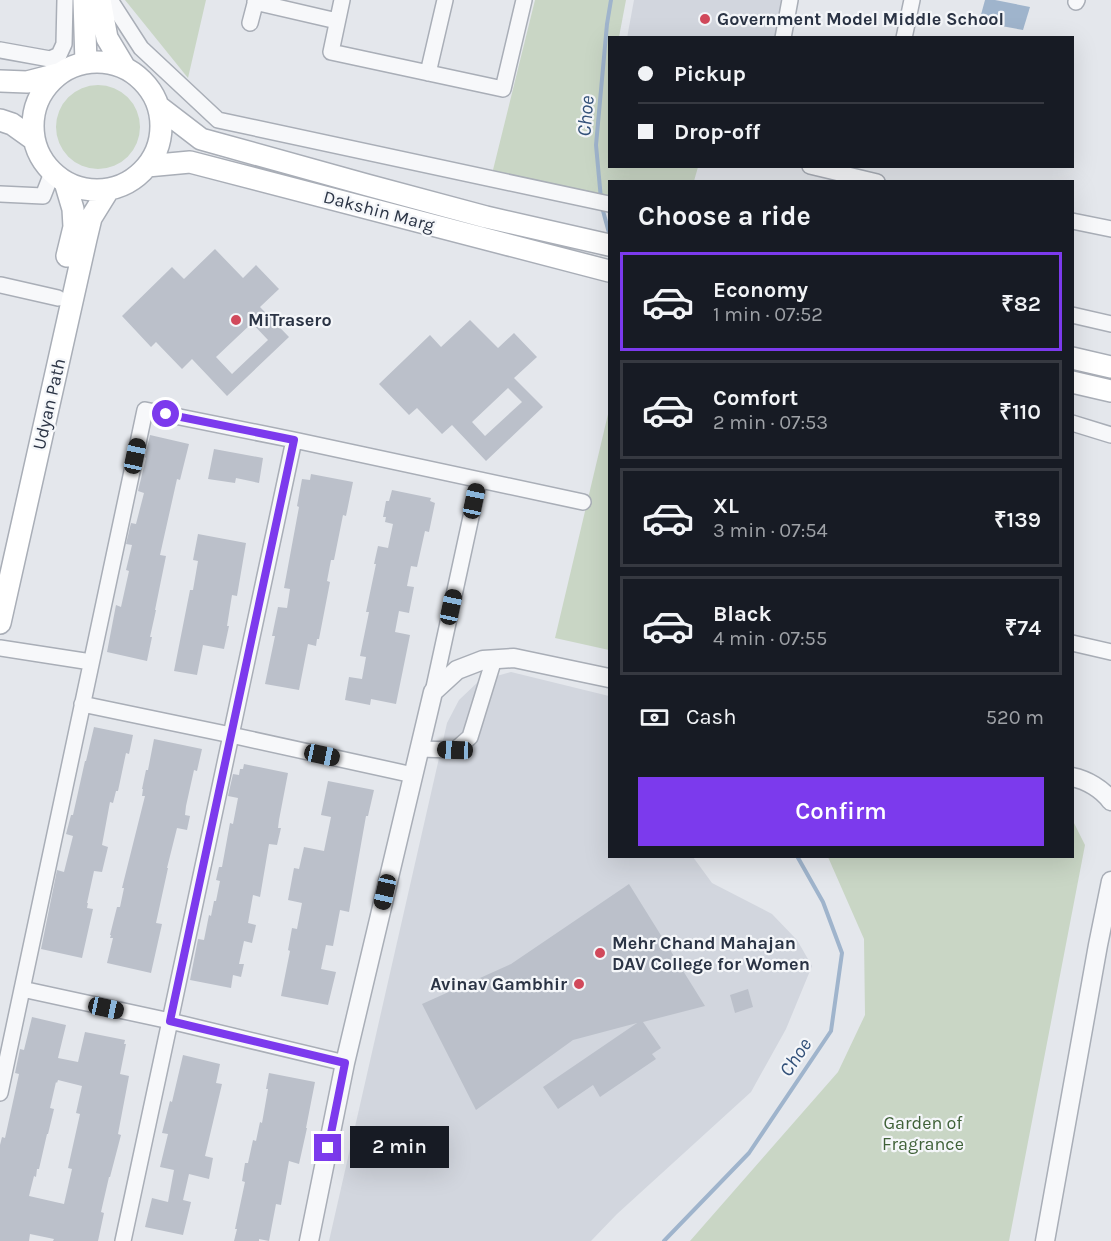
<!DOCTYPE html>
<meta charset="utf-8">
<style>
body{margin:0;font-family:Karla,sans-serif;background:#20242c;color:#f1f3f6;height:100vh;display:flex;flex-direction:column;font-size:22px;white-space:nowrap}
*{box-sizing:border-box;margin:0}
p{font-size:20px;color:#9ea1a6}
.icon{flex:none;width:33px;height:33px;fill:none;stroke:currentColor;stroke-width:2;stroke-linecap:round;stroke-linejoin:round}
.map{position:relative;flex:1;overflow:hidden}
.drawer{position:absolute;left:608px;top:180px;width:466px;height:678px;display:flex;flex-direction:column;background:#171b24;border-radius:0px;box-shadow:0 6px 24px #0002}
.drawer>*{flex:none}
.top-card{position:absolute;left:608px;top:36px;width:466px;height:132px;border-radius:0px;box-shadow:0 6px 24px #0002;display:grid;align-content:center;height:132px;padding:0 30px;background:#171b24}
.end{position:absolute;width:27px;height:27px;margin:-14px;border:8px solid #7c3aed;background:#fff;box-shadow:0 0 0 3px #fff}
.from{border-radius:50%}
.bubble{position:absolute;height:42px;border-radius:0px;background:#171b24;box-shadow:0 6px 24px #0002;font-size:20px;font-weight:600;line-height:42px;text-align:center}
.car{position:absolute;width:18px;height:36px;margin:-18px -9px;border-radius:8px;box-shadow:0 0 4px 2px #0007;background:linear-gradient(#222 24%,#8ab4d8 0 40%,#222 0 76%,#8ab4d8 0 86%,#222 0)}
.top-card b{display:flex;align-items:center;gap:21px;height:57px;font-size:22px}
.top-card b+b{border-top:2px solid #363941}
.top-card i{width:15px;height:15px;background:#f1f3f6}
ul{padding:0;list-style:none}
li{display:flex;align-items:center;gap:18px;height:99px;margin:0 12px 9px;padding:0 18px;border:3px solid #363941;border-radius:0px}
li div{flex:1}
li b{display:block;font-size:22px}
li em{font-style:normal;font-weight:600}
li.selected{border-color:#7c3aed}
li>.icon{width:54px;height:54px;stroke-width:1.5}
h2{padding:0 30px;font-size:27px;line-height:72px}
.pay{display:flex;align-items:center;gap:15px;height:66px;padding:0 30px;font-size:22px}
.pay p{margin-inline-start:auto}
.action{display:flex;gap:12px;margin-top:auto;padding:12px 30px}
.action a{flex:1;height:69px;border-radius:0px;background:#7c3aed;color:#fff;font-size:24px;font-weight:600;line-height:69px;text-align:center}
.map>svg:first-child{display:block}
</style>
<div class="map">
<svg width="1111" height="1241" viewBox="0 0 1111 1241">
<rect width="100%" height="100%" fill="#e4e7ec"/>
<!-- built -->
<path fill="#d2d6de" d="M634 0H783L775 37 627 38Z
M511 672 609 696V856L693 857 712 883 772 914 797 940 812 966 786 1029 751 1092 617 1214 591 1241H329L447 723 459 700 479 681Z"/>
<!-- green -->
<path fill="#c9d6c5" d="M125 0H206L188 78Z
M535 0H626L619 37 609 38V166L698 167 694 181 609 182V202L492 174Z
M56 127a42 42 0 1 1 84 0a42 42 0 1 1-84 0Z
M609 410V650L555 638Z
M1073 821 1085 845 1009 1241H690L838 1072 865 1015 864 939 828 857 1072 856Z"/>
<!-- water -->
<path fill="#9fb4cc" d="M985 0H995L1030 7 1023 30 979 22Z"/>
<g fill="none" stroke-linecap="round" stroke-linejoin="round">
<!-- stream -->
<path stroke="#9fb4cc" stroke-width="4" d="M601 199 596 145 607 24 611 0
M602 207 609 233
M664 1241 749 1153 831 1031 842 953 823 902 797 856"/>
</g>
<!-- building -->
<path fill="#bbc0ca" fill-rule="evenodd" d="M215 249 243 278 256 265 279 289 260 307 289 337 227 396 192 359 182 369 156 342 151 347 122 316 172 267 184 279ZM252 323 268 340 232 374 216 357Z
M470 320 498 348 514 333 537 357 514 378 543 407 486 461 452 425 442 434 417 408 409 415 379 384 430 335 441 347ZM508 388 522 402 485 436 472 422Z
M150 435 189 444 180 480 177 479 160 555 166 556 155 610H156L150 637H152L147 661 107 652 116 605 121 607 129 571 126 570 132 545 126 544 131 523 136 524 144 493 138 491 146 458 145 457Z
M214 449 263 458 259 483 236 478 235 483 208 479Z
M311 474 353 482 346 516 343 515 334 560H331L327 581 330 582 319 639H317L316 646 308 644 299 690 265 684 275 636H272L278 607 287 608 290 589 284 588 299 507 297 506 302 479 310 480Z
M392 490 431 498 430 501 435 503 429 532 425 531 417 567 411 566 407 586 414 587 409 613 399 611 395 632 410 635 396 704 371 699 370 705 345 700 349 677 362 679 366 657 360 656 369 612H366L376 564H374L378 546 388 548 393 524 385 522 386 517H383L386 501H389Z
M198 534 246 543 237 596 232 595 227 626H229L224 649 203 645 197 675 174 671 190 590H193L198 561 193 560Z
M94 727 133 735 129 754 126 753 118 791H116L113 803 110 802 102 845 108 847 102 872 94 871 87 903H88L87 908 93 909 82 958 41 949 57 870 64 872 73 836 66 834 71 815H73L85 761H86Z
M154 739 202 749 197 771 194 770 186 806 185 815 190 816 187 830 177 828 167 868H168L156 923 162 924 151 973 107 963 113 938H110L111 935H110L117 907H120L124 888H122L145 796H142L143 789H142L146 770H148Z
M244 764 288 773 279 820 278 828H281L277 845 269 844 260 897 253 895 248 923 256 925 252 943 244 941 239 964H244L241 977 233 975 231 988 190 980 198 939 204 940 209 915 211 916 214 901H216L220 881 216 880 219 867H222L230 823 233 824 238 798 228 796 233 774 239 775 240 769H243Z
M328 781 374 790 368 816H366L349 912 340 910 333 946 326 945 321 969 336 972 328 1005 281 996 290 951 288 950 292 928 297 929 302 903 288 900 294 868 299 869 304 847 324 851 331 817 321 815Z
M629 884 705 1006 643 1022 661 1048 652 1054 656 1059 600 1097 593 1085 558 1109 543 1087 637 1023 573 1040 476 1110 422 1004 511 964Z
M748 989 753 1007 735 1013 730 995Z
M32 1017 66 1025 58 1058 78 1062 85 1032 125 1040 124 1044H126L120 1074 129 1076 118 1134 121 1135 110 1177H109L101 1212 104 1213 98 1241H53L54 1239 30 1234 29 1241H0V1145L2 1137 5 1138 14 1097 19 1074 15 1073 20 1049 24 1050ZM58 1080 82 1086 76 1113 80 1114 68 1168 72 1169 64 1204 29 1196 34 1176 36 1177 37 1169H39L47 1134H48L54 1109 50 1108 56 1082 57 1083Z
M183 1055 220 1064 216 1083 222 1084 205 1156 213 1158 209 1179 189 1174 183 1200 191 1202 183 1235 145 1227 152 1198 168 1202 174 1170 160 1167 168 1134 162 1133 170 1101 172 1102Z
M269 1073 315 1082 306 1128H307L299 1164 289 1161 281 1205 276 1204 269 1241 259 1239V1241H234L237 1229H235L245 1182 242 1181 245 1163H248L253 1140 256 1141 260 1122 262 1123 268 1089H266Z"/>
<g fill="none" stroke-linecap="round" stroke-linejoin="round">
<defs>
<path id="minor" d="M110 0 141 48 218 120 609 204
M342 0 331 52 503 89 524 0
M255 2 337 21
M1076 2 1077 0
M250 23 256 0
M783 38 790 0
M904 38 912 0
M0 50 50 59 59 55 64 44 65 0
M428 73 445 0
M810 166 877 182
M0 194 43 196 52 173
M1072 221 1111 229
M1 285 58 298
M1072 315 1111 324
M1072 423 1111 435
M1072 643 1111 652
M0 648 91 662
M433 692 479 480
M82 704 231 735 413 775
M419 749 455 750 470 737 494 659
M22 989 170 1021 345 1063
M0 1093 145 410 294 440 583 502
M123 1241 294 440"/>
<path id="tertiary" d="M1072 777C1087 780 1102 789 1111 801
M309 1241 345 1063 433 692 457 670 483 660 514 658 609 678
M1045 1241 1098 945 1111 881"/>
<path id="secondary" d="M84 0 86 63
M100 0 107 38 125 68
M33 126a64 64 0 1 1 128 0a64 64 0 1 1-128 0Z
M0 81 27 82 58 74
M158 106 201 139 367 185 486 217 609 245
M0 120 12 124 33 139
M147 166 190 162 609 271
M65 182 73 209 74 227 67 256
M1072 358 1111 367
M1072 382 1111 391
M0 623 86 239 91 218 109 189"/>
</defs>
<!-- minor casing -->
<use href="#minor" stroke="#a9aeb7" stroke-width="18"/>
<!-- tertiary casing -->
<use href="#tertiary" stroke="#a9aeb7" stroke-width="21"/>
<!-- secondary casing -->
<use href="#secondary" stroke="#a9aeb7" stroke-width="24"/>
<!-- minor -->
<use href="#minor" stroke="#f7f8fa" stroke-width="15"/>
<!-- tertiary -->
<use href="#tertiary" stroke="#f7f8fa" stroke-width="18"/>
<!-- secondary -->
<use href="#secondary" stroke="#fff" stroke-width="21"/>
</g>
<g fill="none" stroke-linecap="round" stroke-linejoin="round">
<!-- route -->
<path stroke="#7c3aed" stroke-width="8" d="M166 414 294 440 170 1021 345 1063 328 1148"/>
</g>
<!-- markers -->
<g fill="#d1495b" stroke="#f4f6f9" stroke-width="2">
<circle cx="705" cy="19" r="6"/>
<circle cx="236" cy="320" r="6"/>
<circle cx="600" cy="953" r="6"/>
<circle cx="579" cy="984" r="6"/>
</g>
<g text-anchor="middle" stroke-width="4.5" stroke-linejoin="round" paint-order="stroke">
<!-- poi labels -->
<g font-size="18" font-weight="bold" fill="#2b3445" stroke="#f4f6f9" text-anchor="start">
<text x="717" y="25">Government Model Middle School</text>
<text x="248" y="326">MiTrasero</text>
<text x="612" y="949">Mehr Chand Mahajan<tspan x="612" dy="21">DAV College for Women</tspan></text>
<text x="567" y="990" text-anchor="end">Avinav Gambhir</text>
</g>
<!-- street labels -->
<g font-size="18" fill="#2b3445" stroke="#f4f6f9">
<text transform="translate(379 211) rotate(15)" y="6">Dakshin Marg</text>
<text transform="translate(49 404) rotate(-77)" y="6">Udyan Path</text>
</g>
<!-- park labels -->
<g font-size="18" fill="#3f6138" stroke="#f4f6f9">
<text x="923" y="1129">Garden of<tspan x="923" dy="21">Fragrance</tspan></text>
</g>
<!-- water labels -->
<g font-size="20" font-style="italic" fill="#34527a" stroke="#f4f6f9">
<text transform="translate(585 116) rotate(-85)" y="7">Choe</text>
<text transform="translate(795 1057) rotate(-56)" y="7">Choe</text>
</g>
</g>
</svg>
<i class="end from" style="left:166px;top:414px"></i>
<i class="end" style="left:328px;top:1148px"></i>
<div class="bubble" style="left:350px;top:1126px;width:99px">2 min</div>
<i class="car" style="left:135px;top:456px;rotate:12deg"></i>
<i class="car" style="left:474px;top:501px;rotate:12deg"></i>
<i class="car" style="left:451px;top:607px;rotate:12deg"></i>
<i class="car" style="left:455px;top:750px;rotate:272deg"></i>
<i class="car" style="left:322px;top:755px;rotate:102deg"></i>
<i class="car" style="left:385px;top:892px;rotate:193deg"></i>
<i class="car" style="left:106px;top:1008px;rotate:102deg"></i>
<div class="top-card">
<b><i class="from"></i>Pickup</b>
<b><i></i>Drop-off</b>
</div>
<section class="drawer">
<h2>Choose a ride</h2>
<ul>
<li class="selected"><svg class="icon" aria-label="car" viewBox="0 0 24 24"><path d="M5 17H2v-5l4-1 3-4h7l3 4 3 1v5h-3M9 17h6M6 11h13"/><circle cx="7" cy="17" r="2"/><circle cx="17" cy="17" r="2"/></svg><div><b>Economy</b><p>1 min · 07:52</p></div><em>₹82</em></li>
<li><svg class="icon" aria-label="car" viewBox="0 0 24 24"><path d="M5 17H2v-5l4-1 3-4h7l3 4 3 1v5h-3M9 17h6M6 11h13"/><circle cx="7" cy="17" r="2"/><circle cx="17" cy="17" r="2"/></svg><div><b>Comfort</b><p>2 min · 07:53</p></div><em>₹110</em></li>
<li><svg class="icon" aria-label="car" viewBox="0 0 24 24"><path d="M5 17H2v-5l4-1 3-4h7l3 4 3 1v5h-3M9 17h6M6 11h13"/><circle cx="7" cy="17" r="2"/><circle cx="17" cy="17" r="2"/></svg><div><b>XL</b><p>3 min · 07:54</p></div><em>₹139</em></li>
<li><svg class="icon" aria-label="car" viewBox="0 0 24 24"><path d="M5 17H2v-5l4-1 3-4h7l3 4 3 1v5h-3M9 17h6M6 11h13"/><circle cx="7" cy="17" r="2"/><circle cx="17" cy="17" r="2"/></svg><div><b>Black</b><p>4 min · 07:55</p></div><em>₹74</em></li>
</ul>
<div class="pay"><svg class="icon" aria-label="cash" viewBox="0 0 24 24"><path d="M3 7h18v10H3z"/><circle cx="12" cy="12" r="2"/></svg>Cash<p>520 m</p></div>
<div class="action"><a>Confirm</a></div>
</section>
</div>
